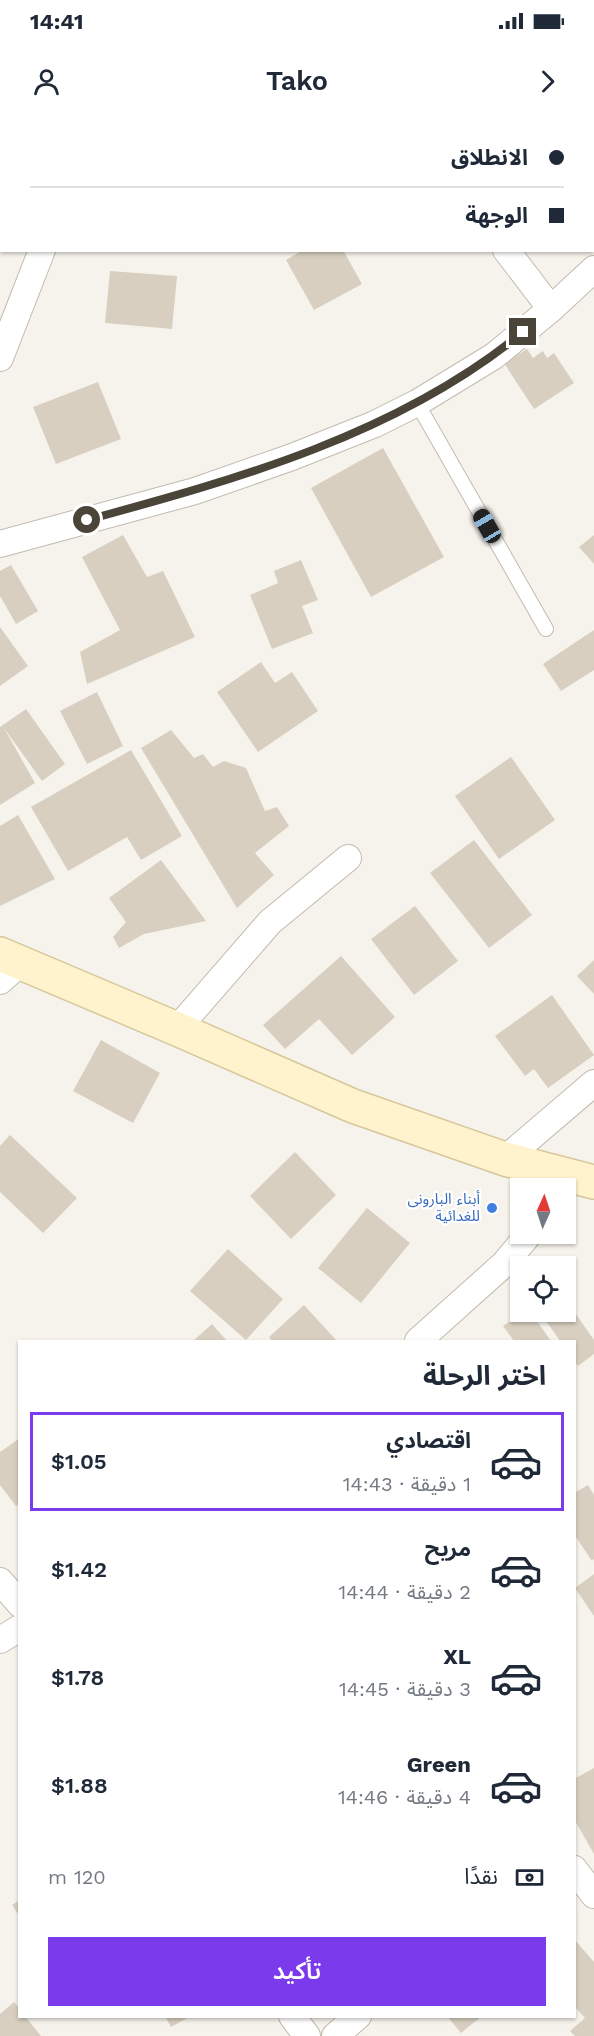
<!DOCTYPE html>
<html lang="ar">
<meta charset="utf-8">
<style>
body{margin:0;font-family:"Work Sans","Noto Sans Arabic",sans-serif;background:#f6f6f7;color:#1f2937;direction:rtl;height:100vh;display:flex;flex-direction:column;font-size:22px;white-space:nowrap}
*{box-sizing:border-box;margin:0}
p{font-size:20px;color:#747a83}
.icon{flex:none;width:33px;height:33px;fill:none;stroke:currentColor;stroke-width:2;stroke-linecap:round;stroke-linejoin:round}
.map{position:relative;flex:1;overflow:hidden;direction:ltr}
.panel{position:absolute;left:18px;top:1220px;width:558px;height:678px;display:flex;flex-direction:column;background:#fff;border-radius:0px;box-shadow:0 2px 4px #0004;direction:rtl}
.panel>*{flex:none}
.top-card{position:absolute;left:0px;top:0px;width:594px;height:132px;box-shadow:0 2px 4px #0004;direction:rtl;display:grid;align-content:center;height:132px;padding:0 30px;background:#fff}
.needle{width:39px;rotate:3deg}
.tools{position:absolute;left:510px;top:1058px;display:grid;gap:12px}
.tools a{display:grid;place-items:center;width:66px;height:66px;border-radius:0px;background:#fff;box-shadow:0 2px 4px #0004;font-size:30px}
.end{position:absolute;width:27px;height:27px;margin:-14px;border:8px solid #4b4439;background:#fff;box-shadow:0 0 0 3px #fff}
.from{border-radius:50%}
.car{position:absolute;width:18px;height:36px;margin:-18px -9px;border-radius:8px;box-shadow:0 0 4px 2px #0007;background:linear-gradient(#222 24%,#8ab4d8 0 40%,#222 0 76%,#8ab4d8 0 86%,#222 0)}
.top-card b{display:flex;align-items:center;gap:21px;height:57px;font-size:22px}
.top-card b+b{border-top:2px solid #e0e1e3}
.top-card i{width:15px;height:15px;background:#1f2937}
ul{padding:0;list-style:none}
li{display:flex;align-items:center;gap:18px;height:99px;margin:0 12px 9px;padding:0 18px;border:3px solid transparent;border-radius:0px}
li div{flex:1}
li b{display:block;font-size:22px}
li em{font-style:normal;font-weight:600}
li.active{border-color:#7c3aed}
li>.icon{width:54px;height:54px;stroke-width:1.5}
h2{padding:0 30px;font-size:27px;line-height:72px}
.pay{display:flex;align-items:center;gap:15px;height:66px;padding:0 30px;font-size:22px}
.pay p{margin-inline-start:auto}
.button{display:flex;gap:12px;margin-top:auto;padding:12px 30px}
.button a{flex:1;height:69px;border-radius:0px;background:#7c3aed;color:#fff;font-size:24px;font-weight:600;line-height:69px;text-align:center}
.status{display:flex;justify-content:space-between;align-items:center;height:42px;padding:0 30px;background:#fff;direction:ltr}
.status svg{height:16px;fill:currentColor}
header{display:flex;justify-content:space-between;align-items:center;height:78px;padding:0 30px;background:#fff;font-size:27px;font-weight:600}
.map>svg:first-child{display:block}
</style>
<div class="status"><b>14:41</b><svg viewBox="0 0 49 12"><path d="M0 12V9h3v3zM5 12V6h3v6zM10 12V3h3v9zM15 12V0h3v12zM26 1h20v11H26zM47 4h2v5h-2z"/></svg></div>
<header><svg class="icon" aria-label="forward" viewBox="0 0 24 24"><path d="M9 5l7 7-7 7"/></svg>Tako<svg class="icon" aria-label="person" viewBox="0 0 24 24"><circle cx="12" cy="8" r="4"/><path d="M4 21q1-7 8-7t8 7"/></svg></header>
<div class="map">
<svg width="594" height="1916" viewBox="0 0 594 1916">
<rect width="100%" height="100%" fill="#f6f3ec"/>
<!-- building -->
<path fill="#d8cfc1" d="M303 130H343L362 164 314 190 286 140Z
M110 151 177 156 172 209 105 203Z
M527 229 533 238 543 231 547 238 554 233 574 263 534 289 504 243Z
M98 262 121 319 56 344 33 287Z
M383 328 444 437 371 477 311 368Z
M123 415 147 457 163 451 195 517 87 564 80 532 120 510 82 437Z
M594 415V444L579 427Z
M301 440 318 480 302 486 313 513 272 529 250 475 278 463 274 451Z
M11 445 38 491 16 504 0 476V451Z
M0 507 28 546 0 566Z
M594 510V550L561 571 543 544Z
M261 542 275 563 292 552 318 591 258 632 217 572Z
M97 572 123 626 87 644 60 591Z
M26 589 65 644 42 661 4 608 35 663 0 685V607Z
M171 610 194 638 203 634 213 647 224 641 246 648 265 691 277 687 289 706 255 733 274 755 237 788 141 628Z
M131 630 182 716 141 740 127 717 68 751 31 687Z
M511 637 555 700 499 739 455 676Z
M18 695 55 759 0 786V706Z
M474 720 532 795 489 828 430 753Z
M161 740 206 801 144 814 119 828 113 817 126 802 109 778Z
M415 786 458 841 414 875 371 819Z
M341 836 395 897 352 935 319 899 285 929 263 905Z
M594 840V874L577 856Z
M552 875 594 935 548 968 534 949 525 956 495 916Z
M101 920 160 953 133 1003 73 971Z
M10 1015 77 1078 43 1113 0 1072V1026Z
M295 1032 336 1075 291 1119 250 1076Z
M367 1088 410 1123 361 1183 318 1148Z
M228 1129 283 1179 246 1220 190 1171Z
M566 1180 594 1220V1234L578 1246 574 1241V1221H560L539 1191H566Z
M304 1185 337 1221H272L269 1217Z
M524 1191H530L551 1221H514L503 1206Z
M212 1204 227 1221H193Z
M20 1318V1383L16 1386 0 1365V1332Z
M588 1365 594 1375V1439L592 1441 574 1414V1373Z
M594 1454V1496L575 1468Z
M594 1648V1734L574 1699V1659Z
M20 1780V1797L12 1785Z
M574 1819 594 1842V1916H575L570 1911 585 1898 574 1886Z
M14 1882 20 1889V1896H25L41 1916H0V1894Z
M165 1896H191L171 1907Z
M447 1896H482L461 1913Z"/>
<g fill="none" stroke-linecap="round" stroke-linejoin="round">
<defs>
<path id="lane" d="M417 283 546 509"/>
<path id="street" d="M405 0 406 2
M82 2V0
M506 130 551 189
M0 238 42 130
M0 424 195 371 292 337 375 304 417 283 494 236 551 189 594 149
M0 861 19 844
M177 909 270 802 348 738
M505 1039 594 963
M418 1221 504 1144 530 1113
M0 1461 20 1484
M0 1520 20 1508
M574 1749 594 1775
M292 1896 307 1916
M335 1916 358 1896"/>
<path id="secondary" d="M0 834 177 909 353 986 505 1039 594 1062"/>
</defs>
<!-- lane casing -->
<use href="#lane" stroke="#c2bbae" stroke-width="16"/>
<!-- street casing -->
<use href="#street" stroke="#c2bbae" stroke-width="28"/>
<!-- secondary casing -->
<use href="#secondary" stroke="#d6c79b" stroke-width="36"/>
<!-- lane -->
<use href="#lane" stroke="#fff" stroke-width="14"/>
<!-- street -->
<use href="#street" stroke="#fff" stroke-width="26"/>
<!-- secondary -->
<use href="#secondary" stroke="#fff3cd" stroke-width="33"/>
</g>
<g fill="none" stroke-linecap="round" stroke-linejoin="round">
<!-- route -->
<path stroke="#4b4439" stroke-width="8" d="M87 400C238 359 399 314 523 212"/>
</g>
<!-- markers -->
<circle fill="#3f7fe0" stroke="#fff" stroke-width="2" cx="492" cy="1088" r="6"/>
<g text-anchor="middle" stroke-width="4.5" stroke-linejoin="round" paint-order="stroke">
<!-- shop labels -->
<g font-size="15" fill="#366cbe" stroke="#fff" text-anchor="end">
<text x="480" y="1084">أبناء البارونى<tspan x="480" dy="17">للغدائية</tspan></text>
</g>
</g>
</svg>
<div class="tools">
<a><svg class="needle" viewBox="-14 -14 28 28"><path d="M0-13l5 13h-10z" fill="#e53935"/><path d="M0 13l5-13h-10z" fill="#747a83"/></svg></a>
<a><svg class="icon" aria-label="locate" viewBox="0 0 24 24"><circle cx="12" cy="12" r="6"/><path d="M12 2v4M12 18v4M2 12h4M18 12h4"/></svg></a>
</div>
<i class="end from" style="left:87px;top:400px"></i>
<i class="end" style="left:523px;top:212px"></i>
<i class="car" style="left:487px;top:406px;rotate:330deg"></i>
<div class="top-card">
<b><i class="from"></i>الانطلاق</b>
<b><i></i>الوجهة</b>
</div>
<section class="panel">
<h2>اختر الرحلة</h2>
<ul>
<li class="active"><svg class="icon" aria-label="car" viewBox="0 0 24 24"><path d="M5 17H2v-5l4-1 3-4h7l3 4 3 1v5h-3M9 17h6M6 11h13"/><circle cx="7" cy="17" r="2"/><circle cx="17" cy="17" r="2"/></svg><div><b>اقتصادي</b><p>1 دقيقة · 14:43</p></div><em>$1.05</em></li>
<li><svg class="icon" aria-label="car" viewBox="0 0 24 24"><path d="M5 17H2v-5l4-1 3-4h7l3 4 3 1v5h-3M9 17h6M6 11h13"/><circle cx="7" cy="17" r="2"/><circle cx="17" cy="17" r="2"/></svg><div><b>مريح</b><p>2 دقيقة · 14:44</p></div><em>$1.42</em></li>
<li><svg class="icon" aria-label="car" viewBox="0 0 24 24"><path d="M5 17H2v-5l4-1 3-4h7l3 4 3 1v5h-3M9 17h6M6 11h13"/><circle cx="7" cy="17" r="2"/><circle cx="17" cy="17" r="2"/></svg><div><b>XL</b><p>3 دقيقة · 14:45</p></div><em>$1.78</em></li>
<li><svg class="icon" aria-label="car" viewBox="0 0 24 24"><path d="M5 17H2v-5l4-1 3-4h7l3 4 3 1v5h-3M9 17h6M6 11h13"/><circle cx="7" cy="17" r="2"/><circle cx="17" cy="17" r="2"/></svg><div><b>Green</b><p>4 دقيقة · 14:46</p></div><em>$1.88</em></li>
</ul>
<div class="pay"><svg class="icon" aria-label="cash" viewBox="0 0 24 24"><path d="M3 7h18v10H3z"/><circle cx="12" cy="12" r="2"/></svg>نقدًا<p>120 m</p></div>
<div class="button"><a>تأكيد</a></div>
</section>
</div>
